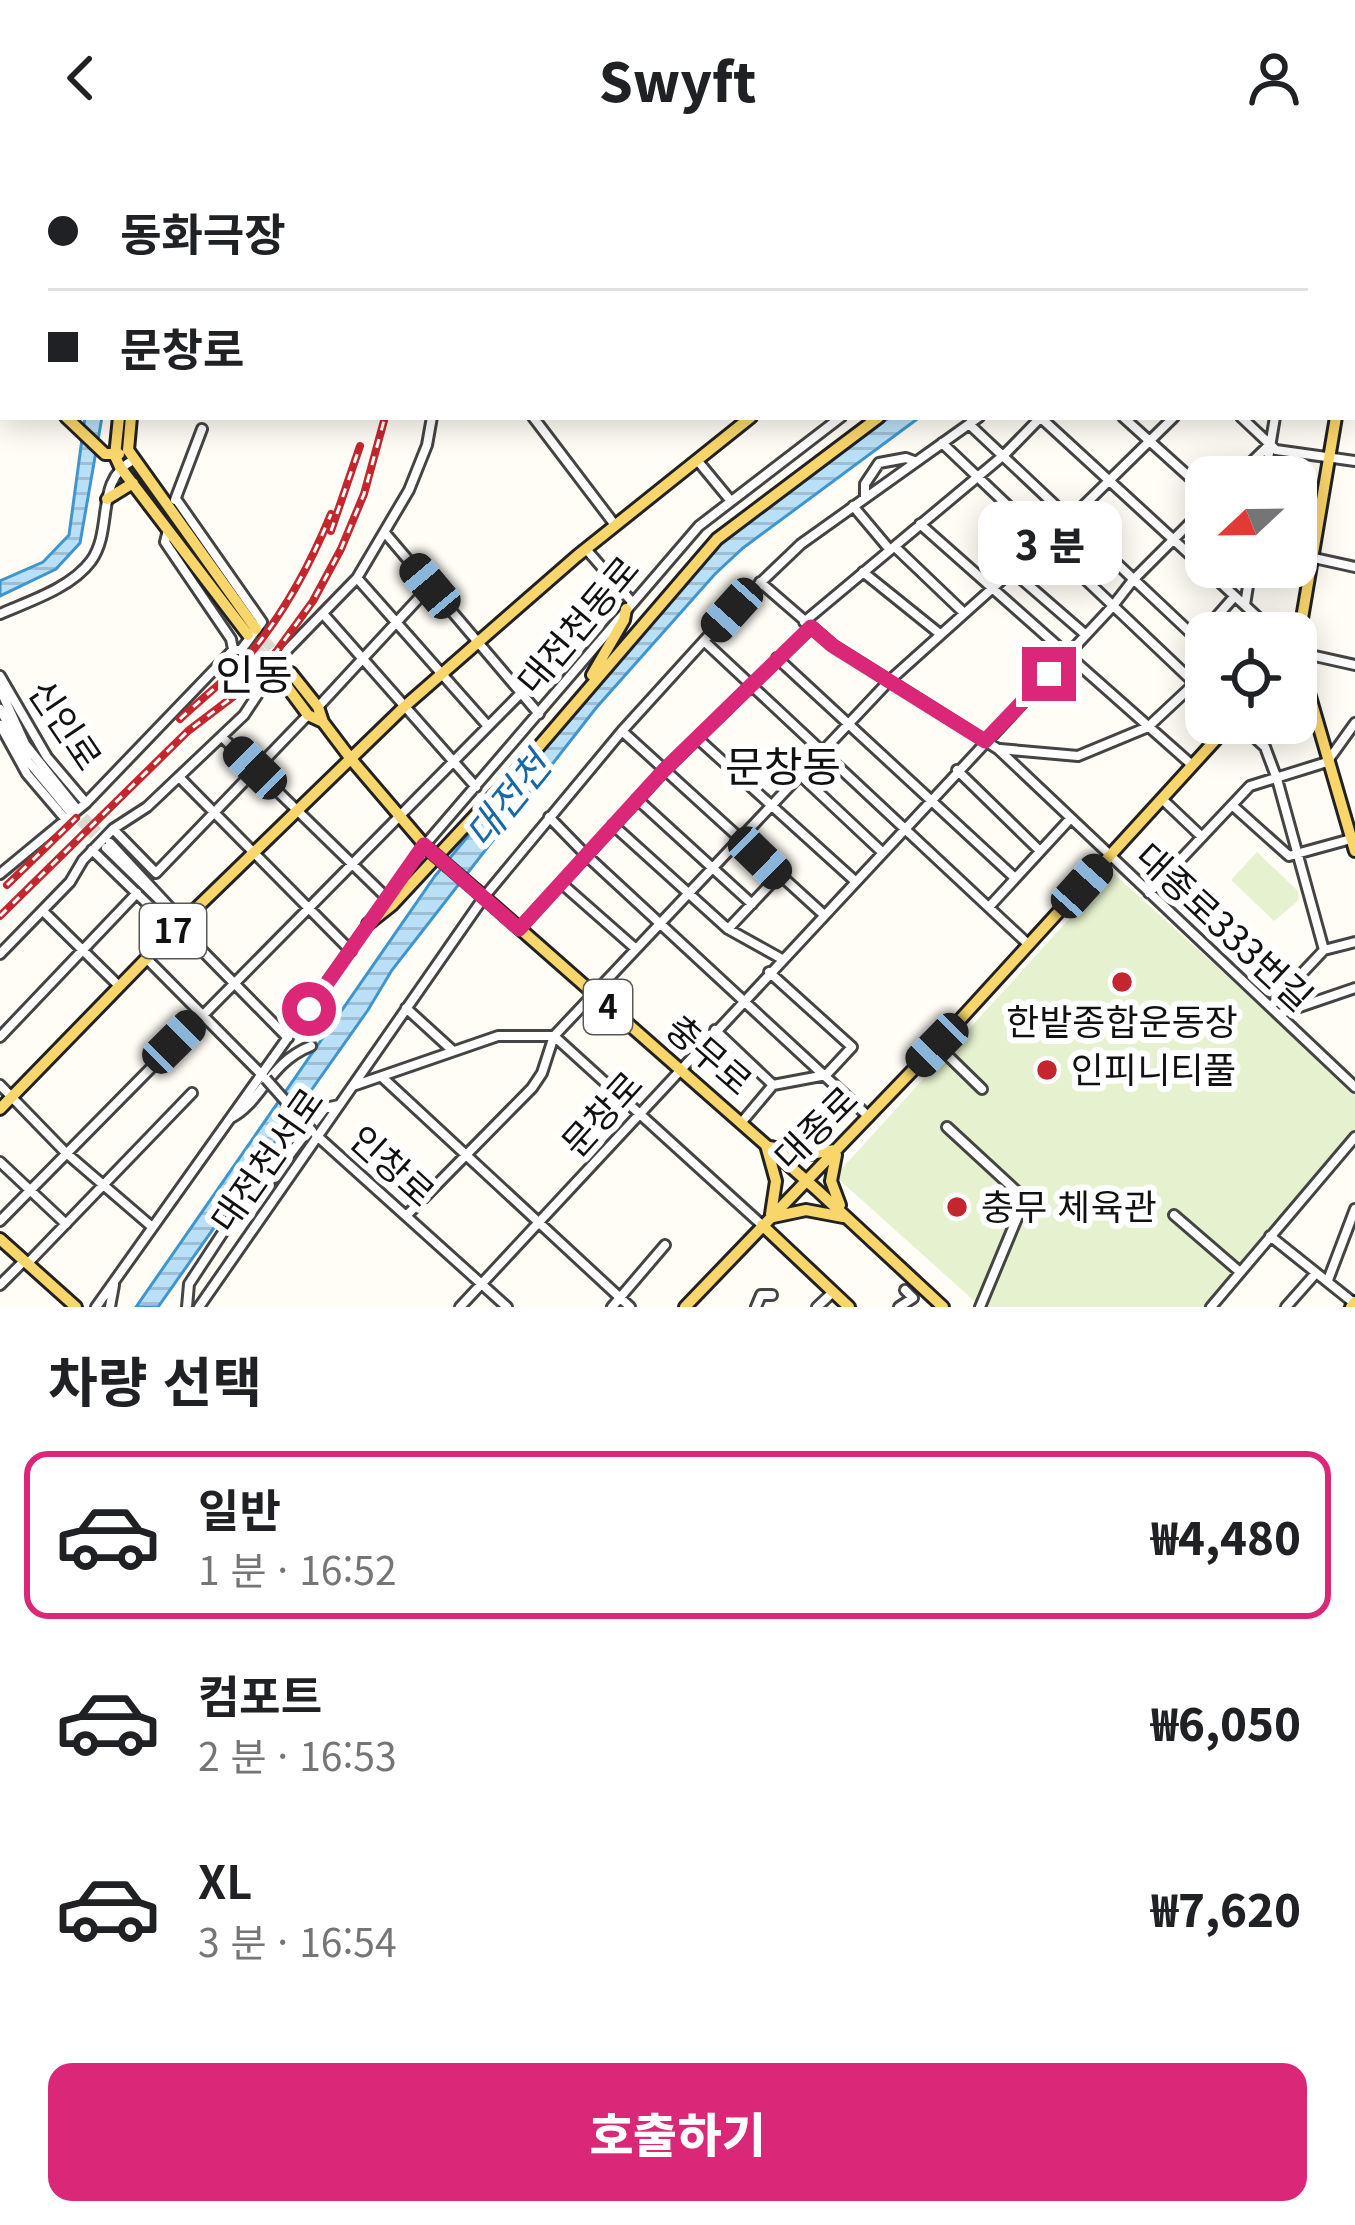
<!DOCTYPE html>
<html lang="ko">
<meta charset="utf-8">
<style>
body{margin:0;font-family:Georgia,"Noto Sans KR",serif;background:#f6f6f6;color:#202124;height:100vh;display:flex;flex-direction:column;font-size:45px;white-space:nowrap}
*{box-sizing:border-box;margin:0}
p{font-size:39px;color:#757577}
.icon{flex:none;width:66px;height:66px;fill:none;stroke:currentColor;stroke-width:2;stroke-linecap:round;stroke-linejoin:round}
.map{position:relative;height:1151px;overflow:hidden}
.drawer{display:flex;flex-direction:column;background:#fff;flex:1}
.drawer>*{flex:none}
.banner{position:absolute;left:0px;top:0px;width:1356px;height:264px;box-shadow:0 6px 30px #0003;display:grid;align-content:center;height:264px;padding:0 48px;background:#fff}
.needle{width:78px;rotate:248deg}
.buttons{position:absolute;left:1185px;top:300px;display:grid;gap:24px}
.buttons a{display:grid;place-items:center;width:132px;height:132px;border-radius:24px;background:#fff;box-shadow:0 6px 30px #0003;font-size:60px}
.end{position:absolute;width:54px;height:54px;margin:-27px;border:15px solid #db2777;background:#fff;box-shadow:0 0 0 6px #fff}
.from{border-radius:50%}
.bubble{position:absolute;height:84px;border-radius:24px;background:#fff;box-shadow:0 6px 30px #0003;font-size:39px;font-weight:800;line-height:84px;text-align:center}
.car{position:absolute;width:36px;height:72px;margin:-36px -18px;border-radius:15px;box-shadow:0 0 9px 3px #0007;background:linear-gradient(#222 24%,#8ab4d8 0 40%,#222 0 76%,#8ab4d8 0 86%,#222 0)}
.banner b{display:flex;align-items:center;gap:42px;height:114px;font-size:45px}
.banner b+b{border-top:3px solid #e0e0e0}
.banner i{width:30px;height:30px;background:#202124}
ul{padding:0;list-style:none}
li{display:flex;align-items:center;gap:36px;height:168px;margin:0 24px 18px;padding:0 24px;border:6px solid transparent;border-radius:24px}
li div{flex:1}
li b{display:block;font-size:45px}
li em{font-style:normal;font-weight:800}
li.current{border-color:#db2777}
li>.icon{width:108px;height:108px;stroke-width:1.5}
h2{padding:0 48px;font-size:54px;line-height:144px}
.primary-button{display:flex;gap:24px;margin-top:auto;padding:24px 48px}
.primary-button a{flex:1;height:138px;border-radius:24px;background:#db2777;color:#fff;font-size:48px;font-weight:800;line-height:138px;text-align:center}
header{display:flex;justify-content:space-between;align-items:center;height:156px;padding:0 48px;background:#fff;font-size:54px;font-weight:800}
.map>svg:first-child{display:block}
</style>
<header><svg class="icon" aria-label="back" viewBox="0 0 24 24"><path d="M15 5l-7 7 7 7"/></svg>Swyft<svg class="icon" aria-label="person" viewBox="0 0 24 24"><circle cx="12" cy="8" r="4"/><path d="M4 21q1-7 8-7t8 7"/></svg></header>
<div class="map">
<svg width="1355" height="1151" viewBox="0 0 1355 1151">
<defs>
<pattern id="water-rules" width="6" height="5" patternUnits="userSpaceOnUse" patternTransform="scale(3)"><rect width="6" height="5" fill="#b9e0f7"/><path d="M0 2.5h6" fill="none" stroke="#9ebfd3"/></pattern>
</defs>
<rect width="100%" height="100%" fill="#fffdf5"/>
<!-- pitch -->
<path fill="#e6f2cf" d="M1257 696 1298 735 1299 744 1274 765 1231 724Z
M1112 716 1355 936V977L1206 1151H981L835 1020Z"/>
<!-- water -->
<path fill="url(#water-rules)" stroke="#3f96cf" stroke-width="3" d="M85 261H102L80 387 56 413 0 440V425L43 406 69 379Z
M891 261H920L743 392 715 418 596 552 392 814 368 854 158 1151H136L435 720 512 627 725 382 857 281Z"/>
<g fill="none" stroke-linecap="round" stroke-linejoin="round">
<!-- stream -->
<path stroke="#3f96cf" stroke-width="3" d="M127 3V0"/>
<!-- minor-tunnel -->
<path stroke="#dbdad3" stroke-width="8" stroke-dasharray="8 4" stroke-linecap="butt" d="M76 652 109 686
M71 657 104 690"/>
<!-- major-tunnel -->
<path stroke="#dbdad3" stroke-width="10" stroke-dasharray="10 5" stroke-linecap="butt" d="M256 473 291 517
M248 479 282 524"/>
<defs>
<path id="minor" d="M391 0 392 3
M513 0 515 3
M669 0 673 3
M974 0 978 3
M1047 0 1049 3
M35 3V0
M72 3 73 0
M119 3 120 0
M1124 3 1125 0
M1133 3 1139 0
M1226 3 1228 0
M1319 3 1320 0
M0 5H3
M1353 98H1355
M0 139 3 136
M1353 204H1355
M533 261 615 369
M1040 261 1275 477
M1123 261 1206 336
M1241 261 1276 294 1355 305
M969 268 1197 483
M942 287 1206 538
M697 304 730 344
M1236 321 1268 290
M1265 321 1275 261
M865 341V328L879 307 906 302 914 305
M175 344 202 273
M853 350 890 394
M920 368 1192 609
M168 374 165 386 231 483 233 493
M386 378 539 558
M895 391 964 457
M586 393 632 446
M1296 398 1355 411
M1011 414 1086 479
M863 416 940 478
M357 422 487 569
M760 426 834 490 998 593 1355 931
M1245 449 1251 411
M0 458C30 445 71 432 91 405 114 373 94 325 133 304
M325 460 476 631
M804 466 1005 298 1041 261
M704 485 1029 789
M1297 496 1355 509
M777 502 1015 722
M0 520 47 601 86 647
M0 533 25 588 76 652
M318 551 430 430
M0 553 28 605 71 657
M1239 567 1265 591 1277 623 1324 794 1271 850
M0 569 27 618 67 665
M622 575 823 758
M222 581 386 741
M697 582 855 725
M1000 593 1078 600 1148 571 1194 528 1197 483 1234 441
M957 614 1040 695
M800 619 882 696
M179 621 351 795
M637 643 752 748
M1162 643 1202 681
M1232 649 1289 700 1351 683
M549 661 586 699 869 961
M613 669 728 773 782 803
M113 673 156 717 308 559
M110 687 174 756
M106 692 182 766
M92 694 165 765 167 781
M0 718 86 647 233 494H241L262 466 176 343
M561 727 636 793
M1149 737 1250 630 1327 606 1355 567
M989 751 1070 663
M43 755 118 829
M178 770 288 882
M519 773 665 614 811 471
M728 773 778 720
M1324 794 1355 786
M0 798 70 726 83 704 113 673 147 651 244 559 287 494 357 422 409 334 427 289 432 261
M147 803 263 920
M769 816 852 891 826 919 773 929
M406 852 452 894
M1279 858 1355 832
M715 874 773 929
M0 881 137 737
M937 889 982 933
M383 922 630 1151
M0 929 65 996 151 1070
M353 930 498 880H554L762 1069
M231 962C262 946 268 907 311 890
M741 967 773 929
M947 971 1025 1043 980 1151
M316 979 507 1151
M0 1006 66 1068
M407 1059 532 932 542 917 554 880 889 525 1071 362 1174 261
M1174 1059 1240 1116
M0 1065 521 537
M1270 1080 1354 1147
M28 1107 192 937
M1328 1124 1355 1053
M0 1129 23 1106
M96 1151 424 690 699 370 841 261
M110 1151 114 1129
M187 1151 189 1128 235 1058 259 1039 325 952 339 949
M199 1151 484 741 622 575 732 454 801 388 979 261
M460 1151 1112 451 1133 424 1206 351
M612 1151 665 1089
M756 1151 761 1139H772
M817 1151 833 1136
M899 1151 913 1142 905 1134
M1211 1151 1355 981
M1286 1151 1316 1117"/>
<path id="major" d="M147 3V0
M162 3V0
M655 3V0
M1075 3 1078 0
M0 57 3 58
M1353 155 1355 143
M0 193 3 197
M66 261 105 298H119
M119 261 115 300 120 311 248 479
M128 294 256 473
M128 294 131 261
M107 343 133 327
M1297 496 1355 695
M1296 498 1336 261
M291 517 318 551 323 566 351 603 427 692
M592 519 624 464 626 453
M282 524 308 559 323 566
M477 735 817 1034 943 1151
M368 768 392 749 535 595 717 383 879 261
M0 953 178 770 405 550 577 400 751 261
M766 989 776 1025 771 1058
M771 991 803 999 835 994
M836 999 831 1025 840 1049
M773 1061 806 1054 843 1061
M762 1069 849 1151
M0 1083 76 1151
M685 1151 937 889 1231 567
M1351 1151 1355 1146"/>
</defs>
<!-- minor casing -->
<use href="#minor" stroke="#444" stroke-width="14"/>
<!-- major casing -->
<use href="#major" stroke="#222" stroke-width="16"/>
<!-- minor -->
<use href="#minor" stroke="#fff" stroke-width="8"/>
<!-- major -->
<use href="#major" stroke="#f9d66b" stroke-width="10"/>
<defs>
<path id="rail" d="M376 0V3
M331 375 360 290
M180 563C203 541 230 521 250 498 284 457 311 407 331 358
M7 729 76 662
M0 760 188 575 234 540 276 496 313 445 341 393 364 338 385 261"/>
</defs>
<!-- rail casing -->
<use href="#rail" stroke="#c4262e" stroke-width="8"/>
<!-- rail -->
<use href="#rail" stroke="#fff" stroke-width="3" stroke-dasharray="9" stroke-linecap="butt"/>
<defs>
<path id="minor-bridge" d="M266 923 312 975"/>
<path id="major-bridge" d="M427 692 477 735"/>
</defs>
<!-- minor-bridge casing -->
<use href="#minor-bridge" stroke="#444" stroke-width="14" stroke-linecap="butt"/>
<!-- major-bridge casing -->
<use href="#major-bridge" stroke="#222" stroke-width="16" stroke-linecap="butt"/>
<!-- minor-bridge -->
<use href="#minor-bridge" stroke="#fff" stroke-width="8"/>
<!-- major-bridge -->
<use href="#major-bridge" stroke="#f9d66b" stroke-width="10"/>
</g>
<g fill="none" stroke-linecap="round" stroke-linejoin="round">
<!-- route -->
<path stroke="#db2777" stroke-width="15" d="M309 853 424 689 519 773 664 614 811 471 833 490 985 585 1049 518"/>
</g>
<!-- markers -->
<g fill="#c4262e" stroke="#fff" stroke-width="4.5">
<circle cx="1122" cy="826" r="12"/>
<circle cx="1047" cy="914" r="12"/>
<circle cx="957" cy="1051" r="12"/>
</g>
<g text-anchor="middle" stroke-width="12" stroke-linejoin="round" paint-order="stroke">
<!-- shield labels -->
<g fill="#fff" stroke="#585858" stroke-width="3">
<rect x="140" y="748" width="66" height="54" rx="9"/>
<rect x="584" y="824" width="48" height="54" rx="9"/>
</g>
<g font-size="33" font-weight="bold" fill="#111">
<text x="173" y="787">17</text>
<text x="608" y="863">4</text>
</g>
<!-- street labels -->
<g font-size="36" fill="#111" stroke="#fff">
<text transform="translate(578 469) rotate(-50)" y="13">대전천동로</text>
<text transform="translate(65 569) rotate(56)" y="13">신인로</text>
<text transform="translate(1224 771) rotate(43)" y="13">대종로333번길</text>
<text transform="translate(709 899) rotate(41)" y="13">충무로</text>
<text transform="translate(602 958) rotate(-48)" y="13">문창로</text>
<text transform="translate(816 972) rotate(-45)" y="13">대종로</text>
<text transform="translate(267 1004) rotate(-55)" y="13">대전천서로</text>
<text transform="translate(392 1010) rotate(42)" y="13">인창로</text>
</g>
<!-- poi labels -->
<g font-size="36" fill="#111" stroke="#fff" text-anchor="start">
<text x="1122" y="879" text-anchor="middle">한밭종합운동장</text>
<text x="1071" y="927">인피니티풀</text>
<text x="981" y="1064">충무 체육관</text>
</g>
<!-- water labels -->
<g font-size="39" font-style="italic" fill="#1768a6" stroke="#fff">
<text transform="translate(508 644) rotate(-51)" y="14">대전천</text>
</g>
<!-- quarter labels -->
<g font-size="42" fill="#111" stroke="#fff">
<text x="254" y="534">인동</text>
<text x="783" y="626">문창동</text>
</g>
</g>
</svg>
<div class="buttons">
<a><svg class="needle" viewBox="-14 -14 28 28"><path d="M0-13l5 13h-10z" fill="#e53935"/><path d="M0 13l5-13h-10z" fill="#757577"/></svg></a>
<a><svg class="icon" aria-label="locate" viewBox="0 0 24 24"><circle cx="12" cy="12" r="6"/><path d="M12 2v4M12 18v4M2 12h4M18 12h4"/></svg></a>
</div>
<i class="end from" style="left:309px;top:853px"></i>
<i class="end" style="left:1049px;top:518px"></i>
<div class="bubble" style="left:978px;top:345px;width:144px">3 분</div>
<i class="car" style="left:430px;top:430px;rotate:320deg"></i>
<i class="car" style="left:732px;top:454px;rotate:222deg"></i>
<i class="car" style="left:255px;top:612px;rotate:314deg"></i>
<i class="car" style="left:760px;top:702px;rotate:134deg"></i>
<i class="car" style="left:1082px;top:730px;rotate:42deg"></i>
<i class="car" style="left:174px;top:886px;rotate:45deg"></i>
<i class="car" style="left:937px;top:889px;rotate:224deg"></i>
<div class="banner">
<b><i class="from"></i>동화극장</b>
<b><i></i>문창로</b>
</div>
</div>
<section class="drawer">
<h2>차량 선택</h2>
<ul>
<li class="current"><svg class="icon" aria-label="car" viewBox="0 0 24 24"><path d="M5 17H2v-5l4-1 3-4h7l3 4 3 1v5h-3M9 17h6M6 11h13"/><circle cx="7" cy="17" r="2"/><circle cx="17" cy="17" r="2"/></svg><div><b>일반</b><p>1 분 · 16:52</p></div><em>₩4,480</em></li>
<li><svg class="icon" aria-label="car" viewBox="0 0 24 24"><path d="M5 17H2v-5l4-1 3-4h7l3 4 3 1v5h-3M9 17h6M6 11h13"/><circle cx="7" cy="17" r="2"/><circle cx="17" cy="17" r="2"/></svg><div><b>컴포트</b><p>2 분 · 16:53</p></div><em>₩6,050</em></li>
<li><svg class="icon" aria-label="car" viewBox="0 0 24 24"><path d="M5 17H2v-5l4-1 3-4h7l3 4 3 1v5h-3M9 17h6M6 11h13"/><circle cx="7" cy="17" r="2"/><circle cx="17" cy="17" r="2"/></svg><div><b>XL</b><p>3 분 · 16:54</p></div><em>₩7,620</em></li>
</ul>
<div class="primary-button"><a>호출하기</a></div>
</section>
